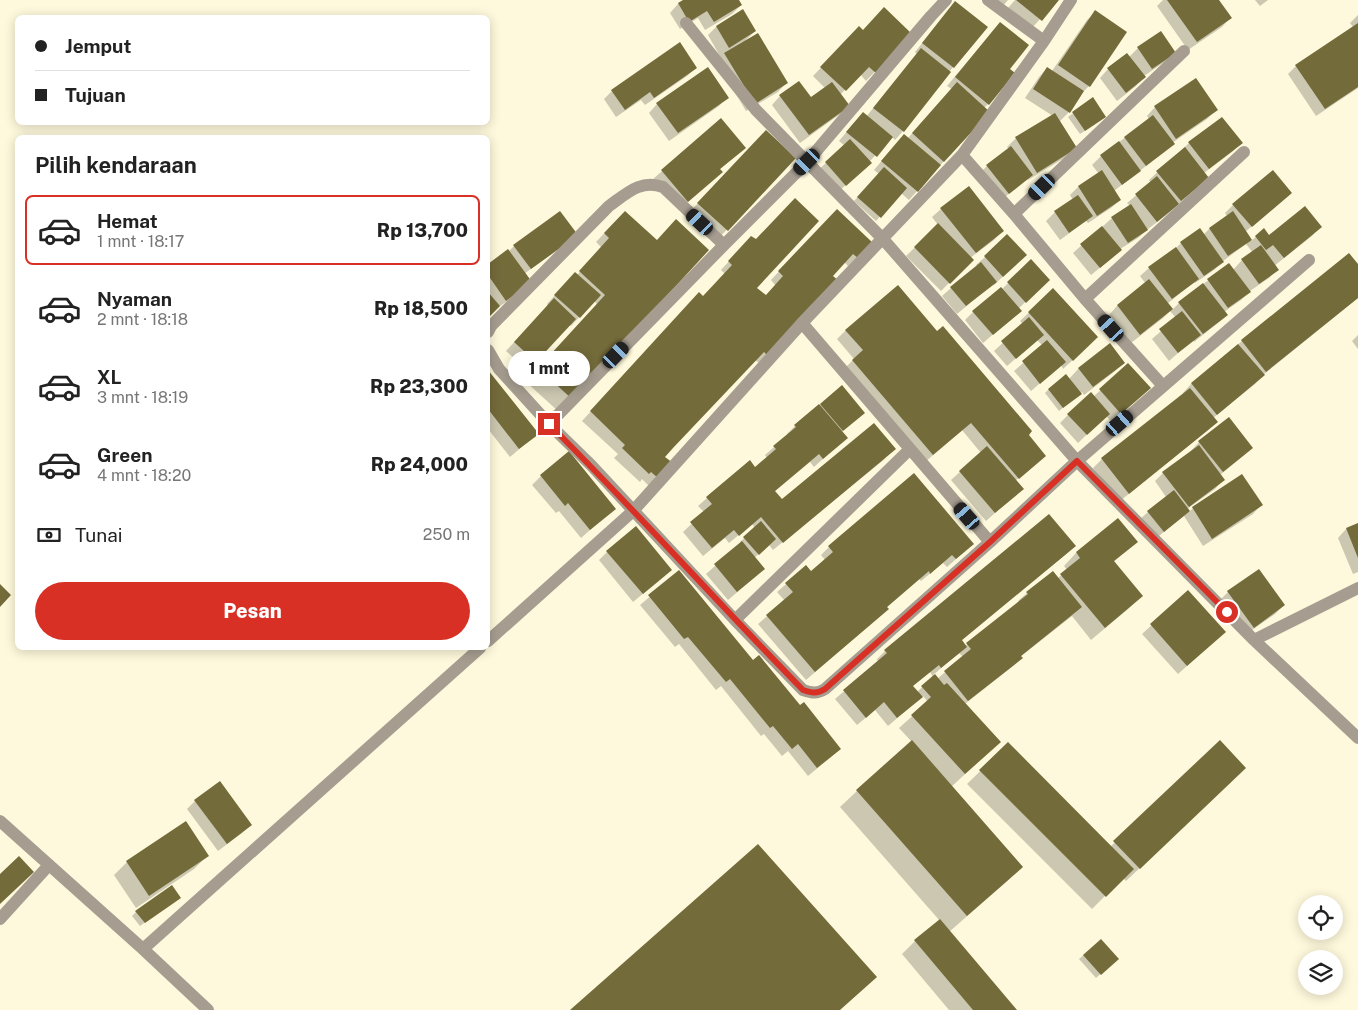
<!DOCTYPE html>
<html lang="id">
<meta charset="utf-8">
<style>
body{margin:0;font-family:"Public Sans",sans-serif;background:#f2f2f2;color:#222;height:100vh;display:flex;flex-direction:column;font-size:19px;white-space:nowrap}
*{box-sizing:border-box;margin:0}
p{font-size:16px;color:#767676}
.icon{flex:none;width:28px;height:28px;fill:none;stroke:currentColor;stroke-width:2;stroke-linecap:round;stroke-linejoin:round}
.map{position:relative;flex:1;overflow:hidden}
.side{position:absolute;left:15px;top:135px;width:475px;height:515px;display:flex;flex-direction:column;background:#fff;border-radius:8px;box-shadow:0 2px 12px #0003}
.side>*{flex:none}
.top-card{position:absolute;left:15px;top:15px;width:475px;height:110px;border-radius:8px;box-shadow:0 2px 12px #0003;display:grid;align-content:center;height:110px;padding:0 20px;background:#fff}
.fabs{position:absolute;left:1298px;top:895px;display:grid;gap:10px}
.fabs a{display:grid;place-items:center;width:45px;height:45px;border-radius:50%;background:#fff;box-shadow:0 2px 12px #0003;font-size:25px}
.end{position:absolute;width:22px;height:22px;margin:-11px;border:6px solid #d93025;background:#fff;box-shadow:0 0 0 2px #fff}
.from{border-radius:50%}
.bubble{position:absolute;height:35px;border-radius:18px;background:#fff;box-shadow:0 2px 12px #0003;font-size:16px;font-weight:800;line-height:35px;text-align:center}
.car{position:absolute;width:15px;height:30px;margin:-15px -8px;border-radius:6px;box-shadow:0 0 4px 1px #0007;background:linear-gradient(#222 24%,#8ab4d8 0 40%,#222 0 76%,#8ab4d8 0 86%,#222 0)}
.top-card b{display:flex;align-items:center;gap:18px;height:48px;font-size:19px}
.top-card b+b{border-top:1px solid #e0e0e0}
.top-card i{width:12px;height:12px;background:#222}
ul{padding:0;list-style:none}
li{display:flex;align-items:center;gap:15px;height:70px;margin:0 10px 8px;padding:0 10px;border:2px solid transparent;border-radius:8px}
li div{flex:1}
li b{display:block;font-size:19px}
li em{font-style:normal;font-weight:800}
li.current{border-color:#d93025}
li>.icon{width:45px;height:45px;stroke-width:1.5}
h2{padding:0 20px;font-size:22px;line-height:60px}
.pay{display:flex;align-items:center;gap:12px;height:55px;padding:0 20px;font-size:19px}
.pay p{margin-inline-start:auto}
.primary-button{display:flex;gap:10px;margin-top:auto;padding:10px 20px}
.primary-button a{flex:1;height:58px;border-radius:30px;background:#d93025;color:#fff;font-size:20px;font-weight:800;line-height:58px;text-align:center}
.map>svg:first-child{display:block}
</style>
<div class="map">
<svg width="1358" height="1010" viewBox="0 0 1358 1010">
<rect width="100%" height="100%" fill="#fef9dc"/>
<!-- shadow -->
<path fill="#0003" fill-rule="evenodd" d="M685 0H738L741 5 732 14 705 30 698 18 680 29 670 13 678 4Z
M993 0H1008L1002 7Z
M1015 0H1057L1032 28 1008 8Z
M1163 0H1218L1230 18 1222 27 1188 50 1157 6Z
M1255 0H1268L1260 6Z
M742 11 755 31 746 40 786 83 778 92 746 111 717 62 721 58 708 35 716 27Z
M947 12 986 27 949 72 903 131 895 140 892 137 861 171 837 193 817 171 845 146 839 141 855 122 866 117 917 54 915 52Z
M1096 12 1089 86 1080 95 1069 112 1060 121 1057 119 1075 148 1066 157 1028 180 1027 179 1000 201 979 174 987 166 1009 149 1007 147 1016 138 1053 116 1025 98 1039 77 1047 68 1052 71 1087 20Z
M1358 15V88L1316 116 1288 74 1296 66 1353 27 1350 23Z
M1000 23 1008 69 988 104 984 108 988 112 909 200 901 193 876 221 854 201 879 174 874 170 896 144 908 138 952 89 947 86 992 32Z
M859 28 862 32 911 34 866 81 860 74 840 95 848 106 840 114 800 143 772 105 780 96 810 99 825 88 813 76Z
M1138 48 1174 53 1166 61 1144 76V77L1136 86 1117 101 1100 78 1108 69 1129 57Z
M696 68 687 76 645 105 641 100 616 117 604 99 612 91Z
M727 97 719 106 669 141 649 113 657 104Z
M1093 99 1101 120 1080 134 1068 117Z
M1155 107 1216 110 1207 119 1172 143 1173 144 1164 152 1114 191 1120 200 1111 208 1088 223 1086 221 1060 240 1046 221 1055 212 1073 200 1070 195 1078 187 1099 174 1092 165 1101 156 1149 119 1147 116Z
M721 120 735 156 719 170 713 180 679 209 653 179Z
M1189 143H1241L1232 152 1204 173 1199 186 1169 213 1148 229 1138 238 1120 249 1112 258 1091 275 1073 253 1112 218 1130 206 1127 203 1151 183 1149 180Z
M754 144 795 158 714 243 685 217Z
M968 188 1002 231 994 240 970 258 972 260 941 291 906 256 938 225 932 217 941 209Z
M1282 201 1245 232 1251 241 1264 230 1269 236 1320 227 1312 236 1274 266 1277 270 1269 278 1250 291 1241 300 1224 312 1227 315 1218 323 1194 342 1193 340 1169 361 1152 339 1176 318 1170 311 1163 318 1131 343 1109 315 1117 306 1146 284 1140 276 1149 268 1173 251 1181 243 1203 235 1210 228 1227 216 1225 213 1233 205ZM1246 244 1253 253 1242 260 1233 270 1229 264 1179 303 1172 310 1167 304 1194 282 1195 283 1214 270 1223 261Z
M828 219 871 243 848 266 844 262 759 363 755 360 664 457 671 463 649 486 642 479 640 482 614 458 618 454 582 421 691 302 703 297 725 274 721 270 743 246 755 288 765 297 776 286 771 280Z
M616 221 656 241 708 250 558 411 526 382 598 305 594 301 571 326 569 324 527 370 506 351 548 306 547 304 567 282 577 275 602 248 596 242Z
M567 243 524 274 522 291 497 308 488 317V265L508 251V252L514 246Z
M1349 255 1358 266V298L1263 375 1255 384 1213 418 1216 422 1207 431 1120 501 1093 468 1102 459 1184 394 1183 393 1191 384 1242 341Z
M985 257 1017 263 994 285 993 284 957 314 942 296 951 288 978 267 976 265Z
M1031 261 1040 288 1018 309 1011 319 983 343 965 320 973 312 1002 289Z
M1053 290 1088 346 1063 369 1061 365 1031 391 1014 371 1043 346 1037 340 1007 366 994 351 1023 324 1020 321Z
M846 330 937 333 1027 435 1036 464 1015 481 1013 497 986 521 951 480 981 453 962 430 924 463 844 369 854 359 837 339Z
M1358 335V349L1352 341Z
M1123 363 1115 371 1084 395 1082 392 1059 411 1045 393 1049 389 1069 379 1079 368Z
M1128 365 1140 396 1112 422 1106 416 1078 443 1060 423 1068 415 1093 397Z
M488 372 537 434 510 457 488 429Z
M842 387 854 421 841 432 846 438 814 467 810 462 774 492 782 501 886 458 773 550 769 545 754 558 755 577 728 600 706 574 741 543 740 542 755 528 752 524 729 543 725 538 703 556 683 532 704 512 698 506 707 498 754 469 767 458 765 455 788 435 787 434 795 426Z
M1199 442 1252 448 1243 456 1220 475 1223 480 1215 489 1187 509 1189 512 1193 508 1261 505 1253 514 1203 546 1184 516 1155 539 1139 520 1148 512 1166 497 1155 481 1163 473 1192 452 1191 451Z
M541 476 614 509 581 538 559 511 556 513 532 485Z
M1118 520 1136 542 1113 562 1141 596 1128 609 1091 640 1072 616 1020 657 1021 658 1013 666 965 704 986 755 951 787 1022 866 1005 883 949 932 1015 1010H949L902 954 915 941 940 921 840 807 857 791 912 742 899 728 928 702 923 696 888 726 875 710 857 725 835 699 878 662 877 659 885 651 1074 546 1065 555 961 641 965 646 1020 603 1018 601 1027 593 1053 572 1058 578 1067 570 1064 566 1076 553ZM959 653 963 657 937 679 933 675ZM930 672 933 677 917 692 912 686Z
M1358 524V572L1353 574 1338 538 1346 529Z
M829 547 964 552 947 567 943 563 921 581 919 579 886 608 879 617 806 680 758 624 785 601 777 592 806 567 810 573 825 560 821 555Z
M607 552 662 578 633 602 599 560Z
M679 572 753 662 800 707 840 749 831 757 808 776 788 751 782 756 764 734 761 736 721 686 716 690 679 644 675 647 640 605Z
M1188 592 1216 640 1178 674 1142 634Z
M1228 592 1284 605 1275 614 1245 635 1219 601Z
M1220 742 1232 781 1126 881 1123 878 1092 909 967 784 1008 744 1110 847Z
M195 801 250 825 242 833 218 851 187 809Z
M207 856 194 869 136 908 114 875 127 862Z
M179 898 140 926 132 916 136 912Z
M1101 940 1117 959 1096 978 1079 959Z"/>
<!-- building -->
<path fill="#746b3b" d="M683 0H739L742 5 714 22 707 11 689 22 678 3Z
M1016 0H1059L1042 21Z
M1167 0H1219L1232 18 1197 42Z
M955 1 988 27 954 68 922 43Z
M884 7 912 34 876 73 869 67 846 91 820 67 859 26 863 30Z
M743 9 756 31 729 48 716 26Z
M1095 10 1127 32 1090 87 1058 65Z
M1000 22 1029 45 1010 69 1015 73 989 105 955 77Z
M1358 23V87L1325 109 1295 65Z
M1161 31 1176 53 1152 69 1137 47Z
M758 33 788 83 755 104 724 53Z
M680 42 697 68 654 98 650 92 625 110 611 90Z
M921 48 951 72 904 132 873 108Z
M1127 53 1146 77 1126 93 1107 68Z
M708 67 729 98 678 133 656 103Z
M1047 67 1084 91 1070 113 1033 89Z
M1196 78 1218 110 1176 139 1154 106Z
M799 81 811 97 832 82 850 106 809 135 779 95Z
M957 82 990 112 944 162 912 133Z
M1093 97 1106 117 1085 131 1072 112Z
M863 112 893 137 877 157 846 132Z
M1055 113 1077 148 1037 173 1015 137Z
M1153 115 1175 144 1146 166 1124 137Z
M1222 117 1243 143 1209 169 1188 142Z
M721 118 746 148 720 169 723 172 688 202 661 170Z
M766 130 796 158 728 231 697 203Z
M904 134 941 165 918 192 881 161Z
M850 139 872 163 846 186 825 162Z
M1119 141 1141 171 1122 185 1100 155Z
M1011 146 1033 175 1009 194 986 165Z
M1185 147 1209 178 1181 201 1156 171Z
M884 167 907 188 881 218 857 197Z
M1102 170 1121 200 1097 216 1078 186Z
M1273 170 1292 193 1252 227 1232 204Z
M1157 176 1179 204 1157 222 1135 194Z
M969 186 1004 231 976 253 940 208Z
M1078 195 1093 216 1069 233 1054 211Z
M795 198 819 221 757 288 766 295 783 276 778 271 837 209 873 243 858 258 853 254 833 276 839 281 768 356 764 352 673 448 665 457 673 463 658 478 651 472 649 474 622 448 625 445 590 411 699 292 703 296 732 265 728 261 751 236 756 239Z
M1131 204 1148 230 1128 243 1111 217Z
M1305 206 1322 227 1284 258 1273 245 1266 250 1255 236 1264 228 1269 235Z
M560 211 578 235 531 269 513 245Z
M625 211 657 240 676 219 709 250 572 399 538 368 605 295 579 271 609 238 604 233Z
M1233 211 1252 240 1228 256 1209 228Z
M938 223 974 260 950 284 914 247Z
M1102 226 1122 250 1100 268 1080 244Z
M1200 228 1224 262 1204 276 1180 242Z
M1007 234 1027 255 1003 277 984 256Z
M1261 245 1279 270 1259 284 1241 259Z
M1176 247 1199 279 1172 299 1148 267Z
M508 249 532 282 506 301 488 275V264Z
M1349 253 1358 264V298L1266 372 1241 340Z
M1031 259 1050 280 1026 303 1007 282Z
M981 262 997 282 966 306 950 287Z
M1229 263 1251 292 1228 308 1207 279Z
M575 272 601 295 580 318 554 295Z
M1149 279 1173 309 1140 335 1117 305Z
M1203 283 1228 315 1203 334 1178 302Z
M898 285 937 331 943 326 1032 431 1029 435 1046 456 1019 479 971 423 933 455 852 360 863 350 845 330Z
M1001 287 1022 311 993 335 972 311Z
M1053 288 1098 337 1073 361 1028 312Z
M488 292 500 306 488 318Z
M554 298 576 319 536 362 514 342Z
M1182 311 1201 335 1178 353 1159 329Z
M1029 317 1044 335 1016 359 1001 341Z
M1047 340 1066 362 1040 384 1022 361Z
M1110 343 1125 363 1093 387 1078 368Z
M1238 344 1265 375 1217 415 1191 383Z
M1128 363 1151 388 1121 414 1099 389Z
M488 370 539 434 519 449 488 409Z
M1066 374 1082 394 1063 408 1048 389Z
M842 385 865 413 843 431 820 404Z
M1190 388 1218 422 1129 494 1101 458Z
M1091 392 1110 414 1087 435 1067 414Z
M819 404 848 438 823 459 819 454 775 491 782 499 874 423 896 449 783 543 761 517 739 536 734 530 712 548 690 522 712 504 706 497 750 460 755 467 776 449 773 446 796 427 794 425Z
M1229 417 1253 448 1223 472 1198 441Z
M1199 445 1225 480 1189 507 1162 472Z
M987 446 1024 489 995 513 959 471Z
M569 451 616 509 590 530 568 503 565 506 540 475Z
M914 473 974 544 956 559 952 555 930 574 929 571 887 607 889 609 815 672 766 615 793 592 785 583 806 565 811 571 833 552 828 546Z
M1242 474 1263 505 1212 539 1192 507Z
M1174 490 1190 511 1164 532 1147 511Z
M1049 514 1076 546 962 640 967 647 941 668 939 665 913 686 923 697 897 718 884 702 866 718 843 690 887 653 884 650Z
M1118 518 1138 542 1114 561 1143 596 1105 628 1060 574 1080 558 1076 552Z
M761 521 776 539 759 555 743 537Z
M1358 523V558L1346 528Z
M636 526 672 570 643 594 606 551Z
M742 541 765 569 737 592 714 564Z
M1259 569 1285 605 1254 628 1227 591Z
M679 570 753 660 759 655 800 705 804 702 841 749 817 768 798 744 792 749 773 726 770 728 730 679 726 682 688 637 684 639 648 595Z
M1053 571 1082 607 1021 656 1023 658 968 701 944 671 971 649 966 643 1028 594 1026 592Z
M0 584 11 595 0 607Z
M1188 590 1226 632 1187 666 1150 624Z
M935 674 944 685 947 683 1001 742 965 774 911 715 931 697 921 686Z
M912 740 1023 867 967 916 856 790Z
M1220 740 1246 768 1140 869 1113 841Z
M1008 742 1134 869 1106 897 979 770Z
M220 781 252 825 227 844 194 800Z
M186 821 209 856 149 896 126 861Z
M758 844 877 977 840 1010H570Z
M19 856 34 872 0 904V874Z
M172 885 181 898 145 923 135 911Z
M940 919 1017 1010H973L914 940Z
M1101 939 1119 959 1101 975 1083 955Z"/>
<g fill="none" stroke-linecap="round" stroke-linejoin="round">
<!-- lane -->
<path stroke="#a69d90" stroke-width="12" d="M0 919 49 865"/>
<!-- street -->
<path stroke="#a69d90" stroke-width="12" d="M988 0 1044 41
M686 23 756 110 807 162 931 16 946 0
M962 155 1014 214 1085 299 1163 386
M1014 214 1184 51
M724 245 807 162 883 239 1077 461 1254 640 1358 738
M1085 299 1244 152
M488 332 491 326 609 206C627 193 641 179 663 187L724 245 549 424
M488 350 499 369 549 424 591 465 735 620 803 690C812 693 817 694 825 689L990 542 802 323
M990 542 1077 461 1309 260
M735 620 910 449
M1254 640 1358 588
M488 641 633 511 802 323 962 155 1044 41 1071 0
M0 821 143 949 208 1010
M143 949 480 648"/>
</g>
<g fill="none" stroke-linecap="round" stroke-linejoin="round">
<!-- route -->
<path stroke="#d93025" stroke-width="6" d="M549 424C636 511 717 602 803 690 812 693 817 694 825 689L990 542 1077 461 1227 612"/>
</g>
</svg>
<div class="fabs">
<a><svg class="icon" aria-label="locate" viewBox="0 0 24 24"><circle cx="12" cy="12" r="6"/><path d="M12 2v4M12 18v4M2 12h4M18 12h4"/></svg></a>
<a><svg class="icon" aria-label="layers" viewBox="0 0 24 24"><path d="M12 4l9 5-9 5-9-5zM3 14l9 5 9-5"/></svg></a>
</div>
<i class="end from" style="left:1227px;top:612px"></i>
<i class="end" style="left:549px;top:424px"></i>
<div class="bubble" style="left:508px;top:351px;width:82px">1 mnt</div>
<i class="car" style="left:807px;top:162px;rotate:225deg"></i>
<i class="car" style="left:1042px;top:187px;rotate:226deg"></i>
<i class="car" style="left:700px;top:222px;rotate:313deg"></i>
<i class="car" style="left:1111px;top:328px;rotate:318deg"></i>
<i class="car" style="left:616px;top:355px;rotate:44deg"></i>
<i class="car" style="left:1120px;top:423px;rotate:49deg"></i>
<i class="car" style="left:967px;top:516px;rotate:319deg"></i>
<div class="top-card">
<b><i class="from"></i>Jemput</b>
<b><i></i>Tujuan</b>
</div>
<section class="side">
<h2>Pilih kendaraan</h2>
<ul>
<li class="current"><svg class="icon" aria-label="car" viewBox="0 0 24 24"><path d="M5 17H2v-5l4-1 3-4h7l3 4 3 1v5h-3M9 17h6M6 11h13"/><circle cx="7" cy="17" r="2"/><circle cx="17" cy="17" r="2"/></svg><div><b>Hemat</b><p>1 mnt · 18:17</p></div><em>Rp 13,700</em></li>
<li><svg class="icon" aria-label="car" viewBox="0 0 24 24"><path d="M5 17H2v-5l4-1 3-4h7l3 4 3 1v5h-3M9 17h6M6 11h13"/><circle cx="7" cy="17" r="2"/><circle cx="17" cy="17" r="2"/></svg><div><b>Nyaman</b><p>2 mnt · 18:18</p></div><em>Rp 18,500</em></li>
<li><svg class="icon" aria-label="car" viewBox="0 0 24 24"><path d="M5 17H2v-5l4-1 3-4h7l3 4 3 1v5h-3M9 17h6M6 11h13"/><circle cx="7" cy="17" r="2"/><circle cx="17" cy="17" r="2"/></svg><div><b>XL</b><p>3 mnt · 18:19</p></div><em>Rp 23,300</em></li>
<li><svg class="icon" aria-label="car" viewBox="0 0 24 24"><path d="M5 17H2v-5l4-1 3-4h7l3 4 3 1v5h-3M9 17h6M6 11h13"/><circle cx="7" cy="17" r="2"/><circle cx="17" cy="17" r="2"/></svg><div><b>Green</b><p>4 mnt · 18:20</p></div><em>Rp 24,000</em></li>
</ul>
<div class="pay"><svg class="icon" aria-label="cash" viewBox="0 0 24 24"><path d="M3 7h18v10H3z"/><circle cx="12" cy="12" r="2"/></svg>Tunai<p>250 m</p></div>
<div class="primary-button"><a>Pesan</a></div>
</section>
</div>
